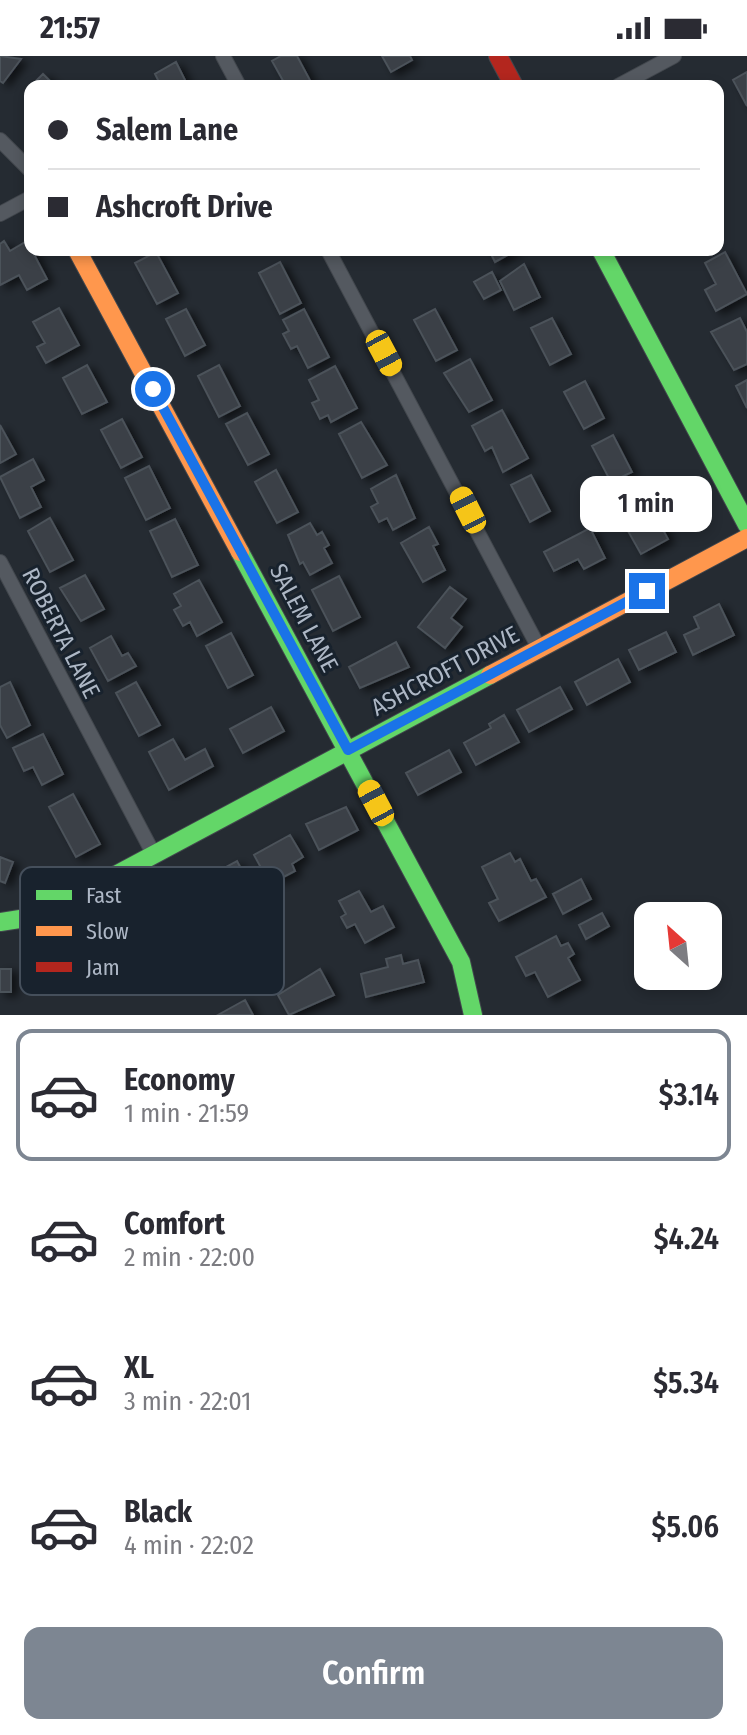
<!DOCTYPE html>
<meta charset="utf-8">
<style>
body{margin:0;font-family:"Fira Sans Condensed",sans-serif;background:#f2f2f3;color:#2b2b33;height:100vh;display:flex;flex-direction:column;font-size:30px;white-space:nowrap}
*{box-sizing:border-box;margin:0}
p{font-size:26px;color:#7c7c81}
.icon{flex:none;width:44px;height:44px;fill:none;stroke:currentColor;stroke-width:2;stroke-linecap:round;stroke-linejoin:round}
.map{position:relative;height:959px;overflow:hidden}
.drawer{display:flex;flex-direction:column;background:#fff;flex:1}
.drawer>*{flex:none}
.banner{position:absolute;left:24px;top:24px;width:700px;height:176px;border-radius:16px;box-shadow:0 4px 12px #0003;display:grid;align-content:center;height:176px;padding:0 24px;background:#fff}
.needle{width:52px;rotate:333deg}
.fabs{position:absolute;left:634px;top:846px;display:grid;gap:16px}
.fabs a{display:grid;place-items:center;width:88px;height:88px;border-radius:16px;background:#fff;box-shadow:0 4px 12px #0003;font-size:40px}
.end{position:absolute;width:36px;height:36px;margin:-18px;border:10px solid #1a73e8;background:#fff;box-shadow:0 0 0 4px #fff}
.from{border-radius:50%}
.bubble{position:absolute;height:56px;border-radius:16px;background:#fff;box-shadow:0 4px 12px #0003;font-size:26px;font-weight:600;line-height:56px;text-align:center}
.car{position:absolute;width:24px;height:48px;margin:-24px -12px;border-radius:10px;box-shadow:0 0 6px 2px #0007;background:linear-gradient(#f5c518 24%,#345 0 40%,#f5c518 0 76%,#345 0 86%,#f5c518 0)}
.banner b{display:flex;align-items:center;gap:28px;height:76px;font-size:30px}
.banner b+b{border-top:2px solid #e1e1e2}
.banner i{width:20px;height:20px;background:#2b2b33}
ul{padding:14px 0 0;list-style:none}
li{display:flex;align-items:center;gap:24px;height:132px;margin:0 16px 12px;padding:0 8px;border:4px solid transparent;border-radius:16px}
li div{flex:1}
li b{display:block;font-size:30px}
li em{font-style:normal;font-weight:600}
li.selected{border-color:#7d8692}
li>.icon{width:72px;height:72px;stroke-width:1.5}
.cta{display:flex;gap:16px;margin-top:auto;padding:16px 24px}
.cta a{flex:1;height:92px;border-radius:16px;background:#7d8692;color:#fff;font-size:32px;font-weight:600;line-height:92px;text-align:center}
.status{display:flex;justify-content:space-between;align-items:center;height:56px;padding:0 40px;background:#fff;direction:ltr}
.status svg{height:22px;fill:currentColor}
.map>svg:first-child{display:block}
</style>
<div class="status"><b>21:57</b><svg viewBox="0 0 49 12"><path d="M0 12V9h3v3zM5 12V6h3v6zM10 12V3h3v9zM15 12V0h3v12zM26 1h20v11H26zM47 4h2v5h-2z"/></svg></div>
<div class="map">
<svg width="747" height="959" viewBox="0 0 747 959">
<defs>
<filter id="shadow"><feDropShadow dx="6" dy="3.5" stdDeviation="4" flood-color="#0009"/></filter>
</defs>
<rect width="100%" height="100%" fill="#252b32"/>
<!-- building -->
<path fill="#3a4046" stroke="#4c525a" stroke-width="2" filter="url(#shadow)" d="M0 0 21 3 3 27 0 25Z
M281 0H297L313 30H286L272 5Z
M382 0H410L412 4 391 16Z
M176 6 188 30H161L155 18Z
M747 16V50L733 24Z
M43 18 55 30H31Z
M4 185 10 195 27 185 47 223 27 234 19 219 0 229V188Z
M489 194H515V195L495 206Z
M156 196 178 237 157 248 135 207Z
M725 196 747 238 716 255 705 234 716 228 705 207Z
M280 206 301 247 280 258 259 217Z
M524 208 540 241 514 254 500 225Z
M492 216 501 234 484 243 474 226Z
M59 252 79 289 46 307 37 291 45 287 33 266Z
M186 253 205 289 185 300 166 263Z
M304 253 329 301 308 312 297 290 291 293 283 278 289 275 283 264Z
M435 253 457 294 436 305 414 264Z
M552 262 571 298 550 309 531 272Z
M740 262 747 276V308L734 314 711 276Z
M470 303 492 344 469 356 444 317Z
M87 309 107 346 82 358 63 322Z
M219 309 240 350 219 361 198 320Z
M335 310 357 352 331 366 328 359 320 363 312 347 319 344 309 324Z
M747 324V352L736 330Z
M585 325 604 362 584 373 564 336Z
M502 354 528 402 503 416 492 391 485 395 472 370Z
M247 357 269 398 248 409 226 368Z
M122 363 142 401 121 412 101 374Z
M361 366 387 409 362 422 339 378Z
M0 369 16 398 0 407Z
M613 379 632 416 611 426 592 390Z
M33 403 44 424 31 431 41 451 20 462 0 421Z
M149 410 170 452 146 464 125 422Z
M276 414 298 456 277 467 255 426Z
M396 419 415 462 393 474 387 462 379 466 371 451 378 447 371 433Z
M531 419 550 455 530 466 511 429Z
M634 432 643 448 648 446 668 483 641 498 611 445Z
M50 462 73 504 50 516 28 475Z
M175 463 198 509 172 521 150 475Z
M310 467 317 479 322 476 329 489 324 492 332 507 310 519 303 506 300 508 288 479Z
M429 471 438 488 433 490 445 514 423 526 401 487Z
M590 472 605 502 584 513 578 503 554 515 544 496Z
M85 519 104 553 81 565 60 532Z
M339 520 360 561 333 575 312 534Z
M199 524 222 566 197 580 190 566 183 570 174 554 181 550 174 538Z
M450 531 466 543 451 562 462 571 445 592 418 571Z
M719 548 734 579 693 599 684 579 699 572 694 561Z
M666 576 676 596 639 614 629 594Z
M231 577 253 619 228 632 206 590Z
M111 580 122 600 128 597 136 610 108 625 90 592Z
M396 586 409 611 360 632 349 611Z
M618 603 630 626 587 649 575 626Z
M10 626 30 669 7 682 0 669V631Z
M136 626 160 669 139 680 116 637Z
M560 631 572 653 529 676 517 654Z
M271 651 284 675 243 697 230 673Z
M504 659 519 686 476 709 464 687 491 672 489 668Z
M43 678 63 718 42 729 33 711 24 715 13 692Z
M173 683 185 704 205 693 213 710 169 734 149 696Z
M449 694 461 716 418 739 406 717Z
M73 738 100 788 76 801 49 751Z
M346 751 358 774 319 794 306 768Z
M290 779 303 801 292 808 295 815 276 825 272 818 266 821 254 799Z
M510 797 515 806 520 803 531 825 536 823 546 841 499 865 489 847 498 843 482 811Z
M0 801 13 806 5 827 0 825Z
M237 805 248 826 204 850 193 829Z
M581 823 591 843 563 858 553 838Z
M359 835 371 856 383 850 394 871 365 887 355 868 347 872 341 861 346 858 339 845Z
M602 857 609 870 586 883 579 869Z
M556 880 561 890 568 887 574 898 568 902 580 924 548 941 535 916 526 920 516 901Z
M401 899 403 908 418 904 424 926 366 941 361 918 388 911 386 903Z
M0 913H11V936H0Z
M320 913 334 939 289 959 278 939Z
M245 944 253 959H218Z"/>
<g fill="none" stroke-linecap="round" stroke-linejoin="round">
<defs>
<path id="street" d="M223 0 239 30
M618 30 674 0
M0 84 30 114
M0 158 30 142
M328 194 539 592
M0 506 153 797"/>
<path id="fast" d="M601 194 747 469
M240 496 461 906 473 959
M0 866 39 860 490 619"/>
<path id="slow" d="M77 194 240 496
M490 619 747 482"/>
<path id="jam" d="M498 0 514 30"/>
</defs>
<!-- street casing -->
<use href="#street" stroke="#42474d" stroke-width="16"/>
<!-- fast casing -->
<use href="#fast" stroke="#42474d" stroke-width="20"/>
<!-- slow casing -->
<use href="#slow" stroke="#42474d" stroke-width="20"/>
<!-- jam casing -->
<use href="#jam" stroke="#42474d" stroke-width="20"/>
<!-- street -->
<use href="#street" stroke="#545960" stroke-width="14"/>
<!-- fast -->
<use href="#fast" stroke="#63d668" stroke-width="18"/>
<!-- slow -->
<use href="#slow" stroke="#ff974d" stroke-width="18"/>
<!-- jam -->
<use href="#jam" stroke="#b3261e" stroke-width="18"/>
</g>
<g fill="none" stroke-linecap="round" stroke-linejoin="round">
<!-- route -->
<path stroke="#1a73e8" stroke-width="10" d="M153 333 348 694 647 535"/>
</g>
<g text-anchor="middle" stroke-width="6" stroke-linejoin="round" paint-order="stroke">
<!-- street labels -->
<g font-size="24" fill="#adb7c5" stroke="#18222d">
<text transform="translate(304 562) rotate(62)" y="8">SALEM LANE</text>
<text transform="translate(61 577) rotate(63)" y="8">ROBERTA LANE</text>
<text transform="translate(445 615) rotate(-28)" y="8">ASHCROFT DRIVE</text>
</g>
</g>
<!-- legend -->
<rect x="20" y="811" width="264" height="128" rx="12" fill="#18222d" stroke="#454f5b" stroke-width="2"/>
<rect x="36" y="834" width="36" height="10" fill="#63d668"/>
<rect x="36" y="870" width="36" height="10" fill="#ff974d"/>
<rect x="36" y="906" width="36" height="10" fill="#b3261e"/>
<g font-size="22" fill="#adb7c5">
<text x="86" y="847">Fast</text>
<text x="86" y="883">Slow</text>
<text x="86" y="919">Jam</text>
</g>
</svg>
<div class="fabs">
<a><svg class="needle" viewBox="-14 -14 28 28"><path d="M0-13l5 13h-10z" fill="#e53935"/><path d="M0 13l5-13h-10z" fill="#7c7c81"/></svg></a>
</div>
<i class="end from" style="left:153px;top:333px"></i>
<i class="end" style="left:647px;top:535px"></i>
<div class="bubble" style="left:580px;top:420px;width:132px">1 min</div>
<i class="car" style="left:384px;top:297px;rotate:152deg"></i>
<i class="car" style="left:468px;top:454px;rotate:333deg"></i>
<i class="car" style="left:376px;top:747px;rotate:332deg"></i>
<div class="banner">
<b><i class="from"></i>Salem Lane</b>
<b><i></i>Ashcroft Drive</b>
</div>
</div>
<section class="drawer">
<ul>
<li class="selected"><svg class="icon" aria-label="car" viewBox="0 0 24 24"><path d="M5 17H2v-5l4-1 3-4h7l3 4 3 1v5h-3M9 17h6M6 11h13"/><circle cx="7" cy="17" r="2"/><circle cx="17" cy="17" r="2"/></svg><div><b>Economy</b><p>1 min · 21:59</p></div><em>$3.14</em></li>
<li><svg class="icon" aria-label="car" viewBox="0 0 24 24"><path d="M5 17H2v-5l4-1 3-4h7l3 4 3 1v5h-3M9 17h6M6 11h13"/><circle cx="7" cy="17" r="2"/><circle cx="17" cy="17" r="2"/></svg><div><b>Comfort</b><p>2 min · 22:00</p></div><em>$4.24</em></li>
<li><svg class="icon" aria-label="car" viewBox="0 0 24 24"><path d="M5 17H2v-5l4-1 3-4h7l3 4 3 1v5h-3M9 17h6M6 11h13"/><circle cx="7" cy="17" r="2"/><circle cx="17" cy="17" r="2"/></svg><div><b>XL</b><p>3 min · 22:01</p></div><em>$5.34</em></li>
<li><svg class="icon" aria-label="car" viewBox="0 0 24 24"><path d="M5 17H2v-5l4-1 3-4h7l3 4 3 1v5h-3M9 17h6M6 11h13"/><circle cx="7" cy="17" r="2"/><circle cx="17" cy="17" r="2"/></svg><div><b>Black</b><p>4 min · 22:02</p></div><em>$5.06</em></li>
</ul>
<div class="cta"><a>Confirm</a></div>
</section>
